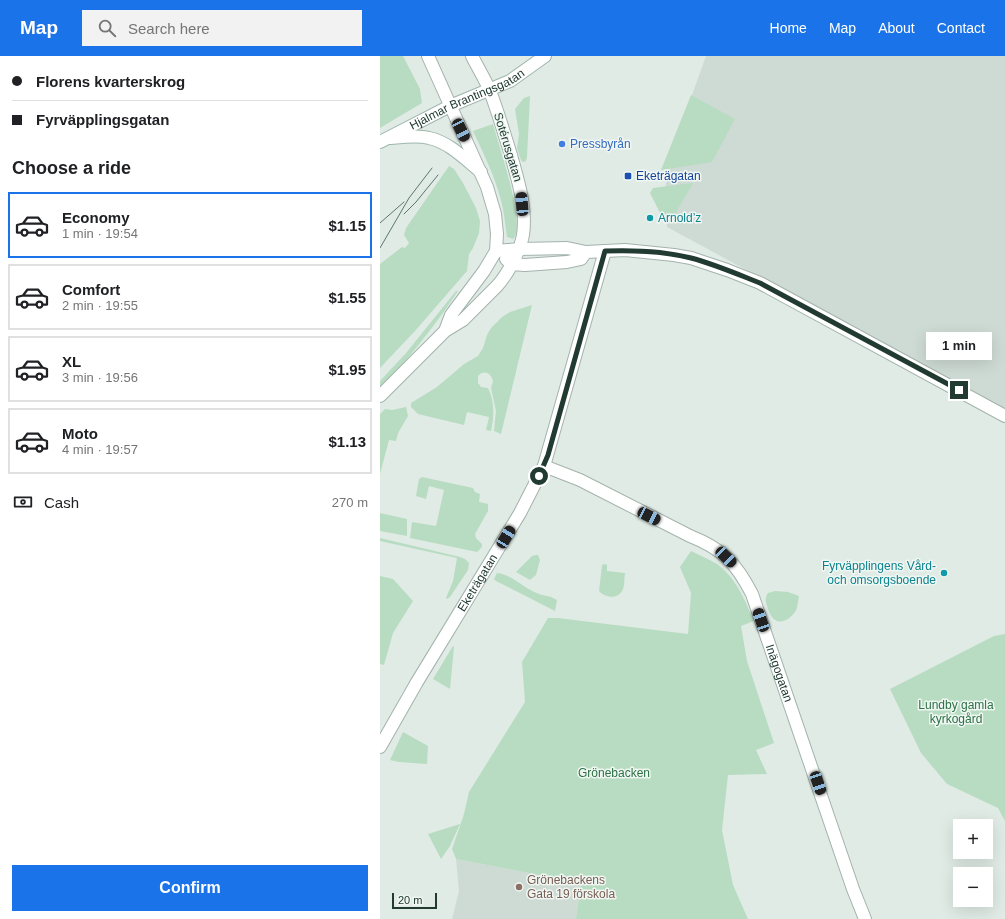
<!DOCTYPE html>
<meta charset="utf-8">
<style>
body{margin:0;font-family:Arial,sans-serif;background:#f2f2f2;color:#202124;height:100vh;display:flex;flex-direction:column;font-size:15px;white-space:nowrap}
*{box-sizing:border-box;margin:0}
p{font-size:13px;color:#757577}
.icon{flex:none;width:22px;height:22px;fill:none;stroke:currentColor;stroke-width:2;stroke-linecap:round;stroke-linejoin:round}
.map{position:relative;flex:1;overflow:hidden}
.side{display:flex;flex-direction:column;background:#fff;width:380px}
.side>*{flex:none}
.hud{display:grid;align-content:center;height:88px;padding:0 12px;background:#fff}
.controls{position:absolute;left:573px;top:763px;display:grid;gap:8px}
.controls a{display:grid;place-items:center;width:40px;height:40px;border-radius:0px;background:#fff;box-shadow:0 4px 16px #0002;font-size:20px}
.scale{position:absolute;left:12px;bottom:10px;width:45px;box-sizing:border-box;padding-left:4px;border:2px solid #213b33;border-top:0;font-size:11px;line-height:14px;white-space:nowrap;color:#213b33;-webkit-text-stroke:3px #f0f7f3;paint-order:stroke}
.end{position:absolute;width:18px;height:18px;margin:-9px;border:5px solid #213b33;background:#fff;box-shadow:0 0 0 2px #fff}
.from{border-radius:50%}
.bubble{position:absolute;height:28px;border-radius:0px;background:#fff;box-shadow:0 4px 16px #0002;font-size:13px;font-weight:600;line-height:28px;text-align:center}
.car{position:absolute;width:12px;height:24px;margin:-12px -6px;border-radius:5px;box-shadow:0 0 3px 1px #0007;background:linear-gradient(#222 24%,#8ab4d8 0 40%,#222 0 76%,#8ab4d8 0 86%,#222 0)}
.hud b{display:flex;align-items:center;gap:14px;height:38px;font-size:15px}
.hud b+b{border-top:1px solid #e0e0e0}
.hud i{width:10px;height:10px;background:#202124}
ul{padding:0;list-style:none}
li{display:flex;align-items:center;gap:12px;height:66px;margin:0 8px 6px;padding:0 4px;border:2px solid #e0e0e0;border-radius:0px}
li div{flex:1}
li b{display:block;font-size:15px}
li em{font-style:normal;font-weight:600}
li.selected{border-color:#1a73e8}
li>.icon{width:36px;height:36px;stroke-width:1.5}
h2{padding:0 12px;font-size:18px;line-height:48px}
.pay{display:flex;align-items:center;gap:10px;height:44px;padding:0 12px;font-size:15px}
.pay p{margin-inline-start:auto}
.cta{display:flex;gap:8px;margin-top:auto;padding:8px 12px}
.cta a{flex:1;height:46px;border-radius:0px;background:#1a73e8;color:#fff;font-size:16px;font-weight:600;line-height:46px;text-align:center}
header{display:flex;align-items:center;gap:24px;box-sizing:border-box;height:56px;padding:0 20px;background:#1a73e8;color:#fff}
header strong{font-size:19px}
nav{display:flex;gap:22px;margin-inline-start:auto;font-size:14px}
.search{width:280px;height:36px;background:#f2f2f2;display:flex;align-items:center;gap:10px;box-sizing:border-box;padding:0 14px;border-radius:0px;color:#757577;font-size:15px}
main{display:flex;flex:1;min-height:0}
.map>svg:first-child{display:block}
</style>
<header>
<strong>Map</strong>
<div class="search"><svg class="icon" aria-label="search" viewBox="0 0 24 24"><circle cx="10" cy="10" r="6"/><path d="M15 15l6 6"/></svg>Search here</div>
<nav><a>Home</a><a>Map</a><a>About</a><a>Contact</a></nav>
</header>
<main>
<section class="side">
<div class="hud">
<b><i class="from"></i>Florens kvarterskrog</b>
<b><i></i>Fyrväpplingsgatan</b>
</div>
<h2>Choose a ride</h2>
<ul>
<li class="selected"><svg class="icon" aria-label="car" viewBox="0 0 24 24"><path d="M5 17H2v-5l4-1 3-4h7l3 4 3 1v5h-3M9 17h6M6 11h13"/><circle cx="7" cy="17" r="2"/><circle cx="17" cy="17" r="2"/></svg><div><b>Economy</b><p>1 min · 19:54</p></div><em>$1.15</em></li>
<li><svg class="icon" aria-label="car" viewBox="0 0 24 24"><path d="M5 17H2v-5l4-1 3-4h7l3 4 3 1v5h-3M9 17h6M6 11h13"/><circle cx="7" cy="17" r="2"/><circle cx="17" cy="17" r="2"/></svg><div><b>Comfort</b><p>2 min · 19:55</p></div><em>$1.55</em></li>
<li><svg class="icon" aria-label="car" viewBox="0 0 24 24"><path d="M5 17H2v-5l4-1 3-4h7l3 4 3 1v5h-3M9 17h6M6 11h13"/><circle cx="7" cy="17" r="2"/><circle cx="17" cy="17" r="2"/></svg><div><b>XL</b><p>3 min · 19:56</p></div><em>$1.95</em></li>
<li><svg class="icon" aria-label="car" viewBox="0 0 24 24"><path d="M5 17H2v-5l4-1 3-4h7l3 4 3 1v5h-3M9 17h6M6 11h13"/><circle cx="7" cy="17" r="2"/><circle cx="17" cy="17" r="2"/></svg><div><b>Moto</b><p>4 min · 19:57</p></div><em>$1.13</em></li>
</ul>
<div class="pay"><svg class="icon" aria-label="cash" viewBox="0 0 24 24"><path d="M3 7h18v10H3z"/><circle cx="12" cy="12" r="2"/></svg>Cash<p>270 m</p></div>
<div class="cta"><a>Confirm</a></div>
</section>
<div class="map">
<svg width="625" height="863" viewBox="0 0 625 863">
<rect width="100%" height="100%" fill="#e0ebe5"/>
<!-- built -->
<path fill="#cedad4" d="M326 0H625V354L287 171 284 137 294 89Z
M76 803 201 827 196 863H72L79 835Z"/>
<!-- green -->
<path fill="#b8dcc1" d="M0 0H23L40 33 42 47 0 72Z
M311 39 355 63 332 106 281 114Z
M150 40 147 101 146 105 143 106 141 104 137 92 139 78 135 53 144 42Z
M113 68C118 87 147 170 133 183L127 181C125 167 124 154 120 141 114 118 103 97 93 75Z
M69 110 74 113 83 127 96 152 100 165 99 177 93 192 89 198 87 215 35 275 0 312V208L22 191 25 192 29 187 24 179 26 172Z
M313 127 291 165 282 161 270 137 273 132Z
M76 235H78C54 271 29 302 0 334V325L26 297Z
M152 249 121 378 114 375 116 355 111 332 113 325C111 317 104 313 98 320V327L101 331 108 332C115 346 114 361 111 375L106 374 109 361 87 356 84 369 38 358 31 351V347L57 331 84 308 98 300 103 292 107 279 111 272 122 261 130 256Z
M26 351 28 360 18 377 16 385 9 384 0 418V358L5 353 12 354Z
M42 421 93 432 95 436 100 438 99 446 108 448V455L95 478 96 482 102 488V491L97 496 30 482 32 466 56 470 64 434 49 430 46 443 36 440 39 423Z
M0 457 27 463V480L0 475Z
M0 482 80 501 85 503 89 507 88 514 70 541 67 543 66 542 73 525 77 502 0 485Z
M311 495C319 499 329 503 337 508 356 522 365 544 374 565L361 570 367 605 394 687 376 694 387 718 348 719 342 774 353 829 368 863H196L201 827 76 803 72 793 84 758 89 736 145 646 142 606 168 562H178L308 578 311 537 300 511Z
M156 499H158L160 504 156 519 150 524 136 516 152 500Z
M225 508 227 509V515L245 517C244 522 245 528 243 533 239 544 225 542 219 535L222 509Z
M117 517C133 519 144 533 159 538 165 540 171 540 177 544L175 555 116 525 114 523Z
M0 520 13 523 33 545 13 577 4 609 0 608Z
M395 535 408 536 419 540C418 544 418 552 415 556 406 568 393 570 388 553 386 547 384 543 388 537Z
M625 578V765L618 752 567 728 541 697 510 633 614 580Z
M73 590 74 591 70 633 53 623Z
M23 676 48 690 47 708 19 706 10 704Z
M80 768 70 790 61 803 48 778Z"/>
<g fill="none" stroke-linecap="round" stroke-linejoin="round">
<defs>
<g id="minor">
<path id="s1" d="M164 410 200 424 310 480C343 493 356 507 372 538L473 833 485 863"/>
<path id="s2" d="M0 691 37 626 140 457 164 410 225 195"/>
</g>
<path id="tertiary" d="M48 0 107 131 115 158 117 178 116 195 104 215 71 259 65 275
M116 195 140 193 187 192 206 196 245 194 294 199 311 202 347 214 380 227 625 360
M126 203 131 208 145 209 187 206 201 203 206 196
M0 340 65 275 83 264 117 230C128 218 140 195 143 179 147 151 138 125 131 99 124 77 118 56 110 35 105 23 98 12 92 0"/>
<g id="secondary">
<path d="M11 82C23 81 37 79 49 82 69 86 86 104 101 116"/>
<path id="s3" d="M0 86 70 50 130 25 165 0"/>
</g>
</defs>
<!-- minor casing -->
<use href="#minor" stroke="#a3b3ac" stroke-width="14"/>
<!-- tertiary casing -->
<use href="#tertiary" stroke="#a3b3ac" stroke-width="14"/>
<!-- secondary casing -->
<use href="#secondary" stroke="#9fb6ad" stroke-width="14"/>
<!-- minor -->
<use href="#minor" stroke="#fff" stroke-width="12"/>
<!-- tertiary -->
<use href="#tertiary" stroke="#fff" stroke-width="12"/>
<!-- secondary -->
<use href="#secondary" stroke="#fff" stroke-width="12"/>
<!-- tram -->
<path stroke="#5b766e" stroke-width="1" d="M24 158 36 146 58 119
M0 167 24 146
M0 192 29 142 52 112"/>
</g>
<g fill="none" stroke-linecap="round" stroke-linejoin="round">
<!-- route -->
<path stroke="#213b33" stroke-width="5" d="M159 420 168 399 225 195C253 194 284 195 311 202 334 208 357 218 380 227L579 334"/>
</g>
<!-- markers -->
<circle fill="#3f7fe0" stroke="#f0f7f3" stroke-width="1.5" cx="182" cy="88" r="4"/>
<rect fill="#1a4fb4" stroke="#f0f7f3" stroke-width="1.5" x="244" y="116" width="8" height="8" rx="2"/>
<g fill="#0f9aa8" stroke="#f0f7f3" stroke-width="1.5">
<circle cx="270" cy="162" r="4"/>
<circle cx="564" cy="517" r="4"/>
</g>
<circle fill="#8d6e63" stroke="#f0f7f3" stroke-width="1.5" cx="139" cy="831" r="4"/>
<g text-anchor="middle" stroke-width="3" stroke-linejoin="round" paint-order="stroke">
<!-- street labels -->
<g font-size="12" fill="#213b33" stroke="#f0f7f3">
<text dy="4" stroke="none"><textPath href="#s3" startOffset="97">Hjalmar Brantingsgatan</textPath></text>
<text transform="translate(128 91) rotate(73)" y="4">Sotérusgatan</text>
<text dy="4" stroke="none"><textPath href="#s2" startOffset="191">Eketrägatan</textPath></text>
<text dy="4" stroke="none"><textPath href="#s1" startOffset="333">Inägogatan</textPath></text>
</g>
<!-- shop labels -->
<g font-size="12" fill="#366cbe" stroke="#f0f7f3" text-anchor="start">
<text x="190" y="92">Pressbyrån</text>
</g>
<!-- transit labels -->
<g font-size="12" fill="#164399" stroke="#f0f7f3" text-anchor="start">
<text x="256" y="124">Eketrägatan</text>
</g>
<!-- culture labels -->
<g font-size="12" fill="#0d838f" stroke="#f0f7f3" text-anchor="start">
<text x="278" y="166">Arnold’z</text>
<text x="556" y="514" text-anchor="end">Fyrväpplingens Vård-<tspan x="556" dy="14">och omsorgsboende</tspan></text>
</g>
<!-- park labels -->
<g font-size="12" fill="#2b7144" stroke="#f0f7f3">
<text x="576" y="653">Lundby gamla<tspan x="576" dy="14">kyrkogård</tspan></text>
<text x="234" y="721">Grönebacken</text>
</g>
<!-- education labels -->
<g font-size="12" fill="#785e54" stroke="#f0f7f3" text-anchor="start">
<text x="147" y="828">Grönebackens<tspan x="147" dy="14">Gata 19 förskola</tspan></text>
</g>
</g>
</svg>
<div class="controls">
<a>+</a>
<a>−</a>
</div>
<div class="scale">20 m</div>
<i class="end from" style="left:159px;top:420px"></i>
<i class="end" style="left:579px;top:334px"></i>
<div class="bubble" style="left:546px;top:276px;width:66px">1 min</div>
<i class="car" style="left:81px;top:74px;rotate:154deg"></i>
<i class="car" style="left:142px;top:148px;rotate:355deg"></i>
<i class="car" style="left:269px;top:460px;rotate:117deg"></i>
<i class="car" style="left:126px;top:481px;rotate:31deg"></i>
<i class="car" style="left:346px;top:501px;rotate:134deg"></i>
<i class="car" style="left:381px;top:564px;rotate:341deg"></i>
<i class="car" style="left:438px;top:727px;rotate:161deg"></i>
</div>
</main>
